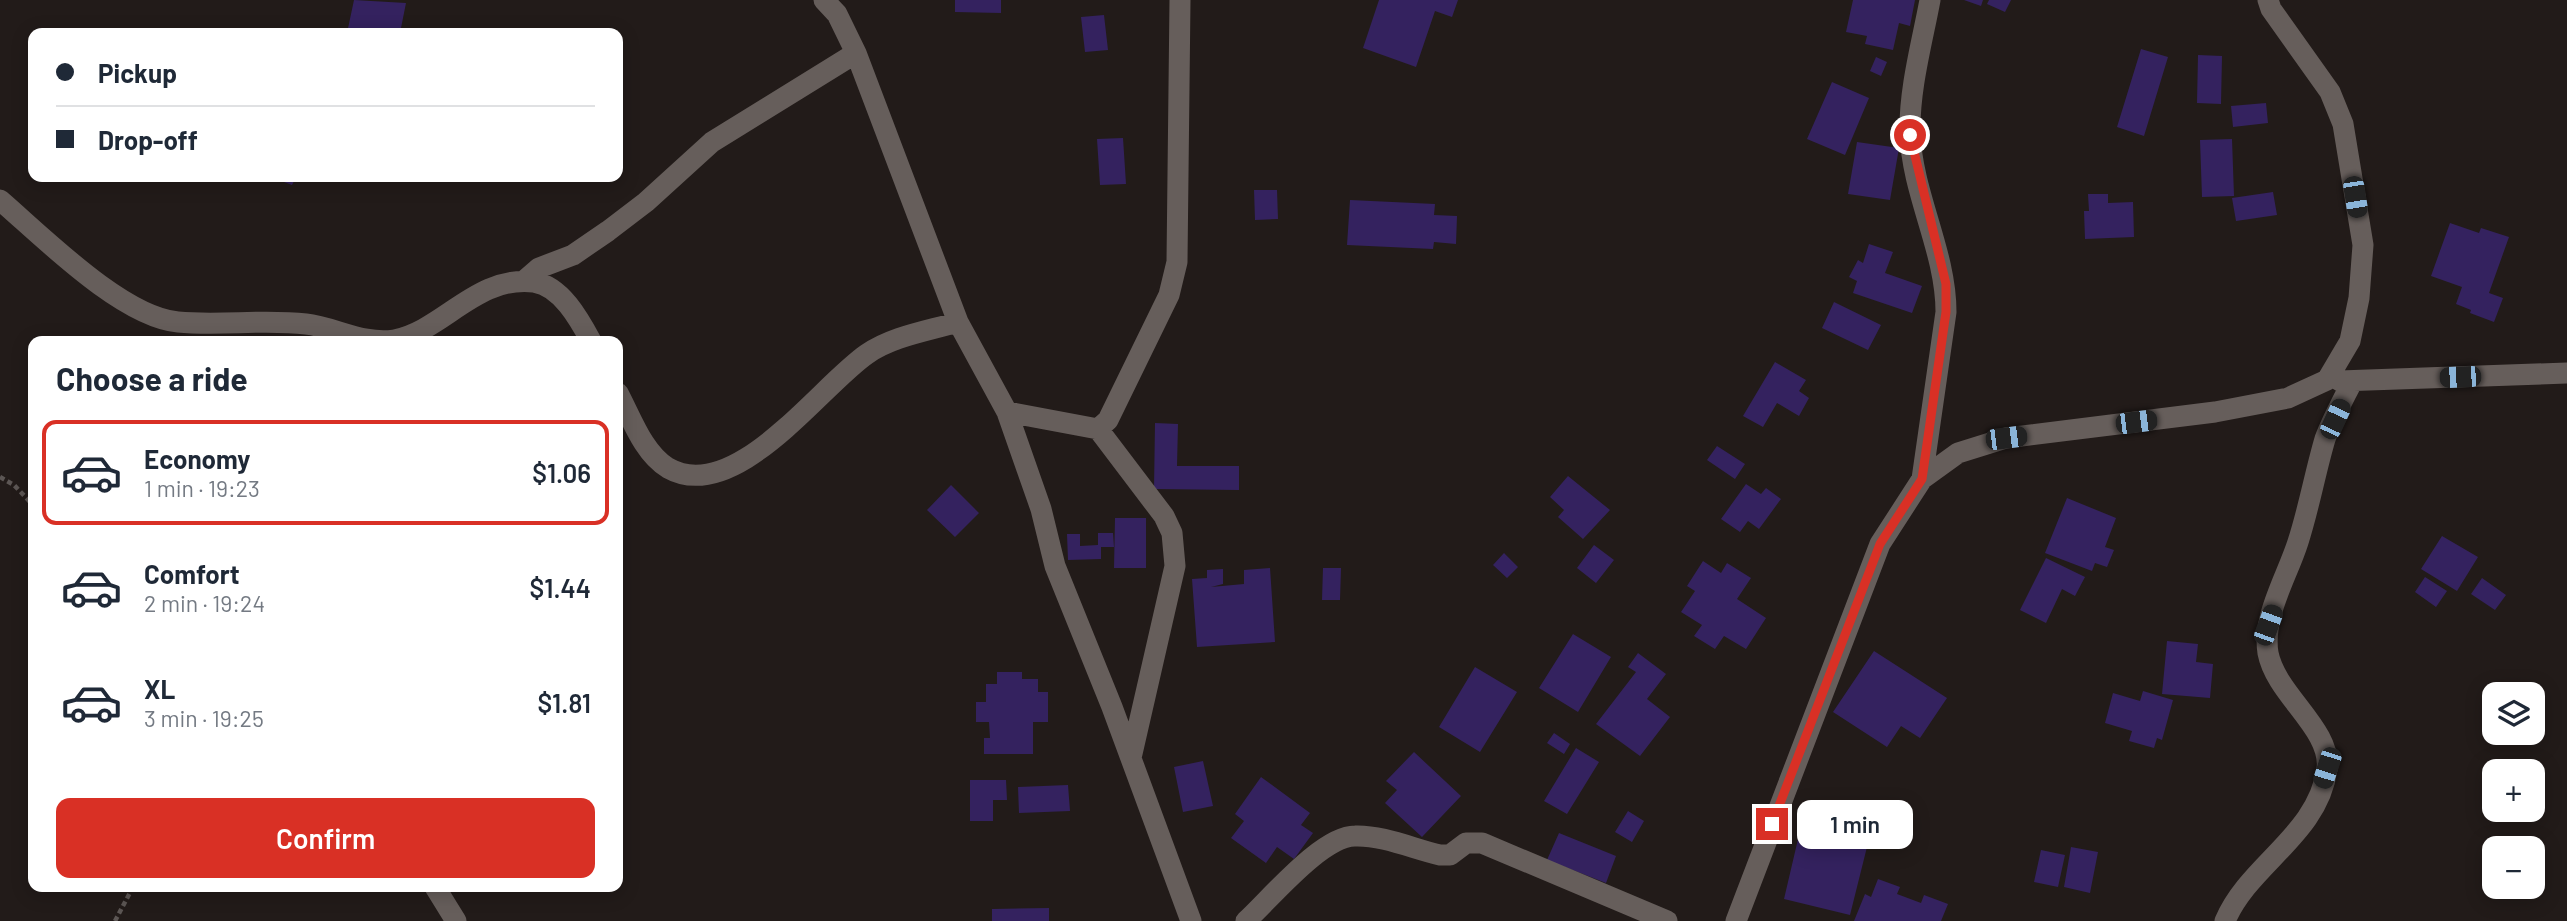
<!DOCTYPE html>
<meta charset="utf-8">
<style>
body{margin:0;font-family:Barlow,sans-serif;background:#f2f2f3;color:#1f2937;height:100vh;display:flex;flex-direction:column;font-size:26px;white-space:nowrap}
*{box-sizing:border-box;margin:0}
p{font-size:23px;color:#747a83}
.icon{flex:none;width:38px;height:38px;fill:none;stroke:currentColor;stroke-width:2;stroke-linecap:round;stroke-linejoin:round}
.map{position:relative;flex:1;overflow:hidden}
.sheet{position:absolute;left:28px;top:336px;width:595px;height:556px;display:flex;flex-direction:column;background:#fff;border-radius:14px;box-shadow:0 4px 18px #0003}
.sheet>*{flex:none}
.banner{position:absolute;left:28px;top:28px;width:595px;height:154px;border-radius:14px;box-shadow:0 4px 18px #0003;display:grid;align-content:center;height:154px;padding:0 28px;background:#fff}
.tools{position:absolute;left:2482px;top:682px;display:grid;gap:14px}
.tools a{display:grid;place-items:center;width:63px;height:63px;border-radius:14px;background:#fff;box-shadow:0 4px 18px #0003;font-size:35px}
.end{position:absolute;width:32px;height:32px;margin:-16px;border:9px solid #d93025;background:#fff;box-shadow:0 0 0 4px #fff}
.from{border-radius:50%}
.bubble{position:absolute;height:49px;border-radius:14px;background:#fff;box-shadow:0 4px 18px #0003;font-size:23px;font-weight:600;line-height:49px;text-align:center}
.car{position:absolute;width:21px;height:42px;margin:-21px -10px;border-radius:9px;box-shadow:0 0 5px 2px #0007;background:linear-gradient(#222 24%,#8ab4d8 0 40%,#222 0 76%,#8ab4d8 0 86%,#222 0)}
.banner b{display:flex;align-items:center;gap:24px;height:66px;font-size:26px}
.banner b+b{border-top:2px solid #e0e1e3}
.banner i{width:18px;height:18px;background:#1f2937}
ul{padding:0;list-style:none}
li{display:flex;align-items:center;gap:21px;height:105px;margin:0 14px 10px;padding:0 14px;border:4px solid transparent;border-radius:14px}
li div{flex:1}
li b{display:block;font-size:26px}
li em{font-style:normal;font-weight:600}
li.current{border-color:#d93025}
li>.icon{width:63px;height:63px;stroke-width:1.5}
h2{padding:0 28px;font-size:32px;line-height:84px}
.button{display:flex;gap:14px;margin-top:auto;padding:14px 28px}
.button a{flex:1;height:80px;border-radius:14px;background:#d93025;color:#fff;font-size:28px;font-weight:600;line-height:80px;text-align:center}
.map>svg:first-child{display:block}
</style>
<div class="map">
<svg width="2567" height="921" viewBox="0 0 2567 921">
<rect width="100%" height="100%" fill="#221b19"/>
<!-- building -->
<path fill="#34225f" d="M354 0 406 3 400 33H347Z
M955 0H1001V13L955 12Z
M1379 0H1458L1452 17 1435 11 1416 67 1363 48Z
M1853 0H1915L1910 26 1899 23 1893 50 1865 44 1867 36 1846 32Z
M1964 0H1983L1981 6Z
M1989 0H2011L2005 12 1987 4Z
M1104 15 1108 50 1085 52 1081 17Z
M2141 49 2168 57 2144 136 2117 127Z
M2198 55 2222 56 2221 104 2197 103Z
M1876 57 1887 62 1881 76 1870 71Z
M1832 82 1869 98 1845 155 1807 139Z
M2266 103 2268 123 2233 127 2231 106Z
M1123 138 1126 184 1100 185 1097 139Z
M2232 139 2234 196 2202 197 2200 140Z
M1857 142 1899 148 1890 200 1848 194Z
M271 177H296L292 185Z
M1254 190H1277L1278 219 1255 220Z
M2273 192 2277 215 2236 221 2232 198Z
M2088 194H2108V203L2133 202 2134 237 2085 239 2084 211H2089Z
M1350 200 1435 204 1434 215 1457 216 1456 244 1434 242 1433 249 1347 245Z
M2450 223 2479 233 2481 228 2509 237 2489 293 2503 298 2494 322 2470 313 2471 310 2456 304 2462 287 2431 276Z
M1869 244 1893 252 1885 273 1922 286 1912 313 1853 293 1857 281 1849 277 1858 260 1863 263Z
M1834 302 1881 325 1868 350 1822 328Z
M1775 362 1806 380 1799 391 1809 398 1799 416 1777 403 1763 427 1743 416Z
M1155 423 1178 424 1177 466H1239V490L1154 489Z
M1717 446 1745 464 1735 479 1707 460Z
M1568 476 1610 510 1583 539 1558 517 1564 510 1550 497Z
M1746 484 1761 494 1766 488 1781 499 1759 529 1748 521 1740 532 1721 519Z
M951 485 979 513 955 537 927 510Z
M2067 498 2116 518 2105 547 2114 550 2107 567 2095 563 2092 571 2045 553Z
M1115 518H1146V568H1114Z
M1098 533H1113L1114 547H1101V559L1068 560 1067 534H1080V546L1098 545Z
M2442 536 2478 557 2457 591 2421 569Z
M1594 545 1614 560 1596 583 1577 568Z
M1504 553 1518 567 1507 578 1493 565Z
M2046 558 2085 577 2075 596 2062 589 2046 623 2020 610Z
M1703 561 1721 573 1727 563 1751 578 1737 599 1766 618 1746 649 1724 636 1715 649 1694 636 1702 625 1681 612 1695 591 1687 586Z
M1270 568 1275 642 1197 647 1192 579 1207 578V570L1223 569V584L1211 587 1244 584V570Z
M1323 568H1341L1340 600H1322Z
M2425 577 2447 591 2436 607 2415 592Z
M2482 578 2506 595 2495 610 2471 594Z
M1573 634 1611 657 1578 712 1539 688Z
M2167 641 2198 644 2196 662 2213 664 2210 698 2162 694Z
M1874 651 1947 698 1920 738 1901 726 1887 747 1833 712Z
M1638 653 1666 674 1647 699 1670 717 1640 756 1596 724 1636 672 1628 667Z
M1475 667 1517 692 1480 752 1439 727Z
M997 672H1022V679H1038V692H1048V722H1033V754H984V738H990L989 722H976V702H986V684H997Z
M2143 691 2173 700 2162 740 2157 738 2154 748 2129 741 2132 731 2105 723 2113 693 2140 701Z
M1554 733 1570 744 1564 754 1547 743Z
M1576 748 1599 762 1567 814 1544 801Z
M1414 752 1461 796 1422 837 1385 803 1397 790 1386 781Z
M1203 761 1213 806 1183 812 1174 767Z
M1261 777 1310 813 1301 825 1313 833 1294 859 1277 847 1266 863 1231 838 1244 821 1235 814Z
M970 780H1006L1007 800H993V821H970Z
M1068 785 1070 811 1019 813 1018 787Z
M1628 811 1644 821 1632 842 1615 832Z
M1802 822 1869 839 1850 915 1784 899Z
M1559 833 1616 856 1606 883 1547 860Z
M2071 847 2098 852 2090 893 2064 887Z
M2041 850 2065 855 2058 887 2034 882Z
M1878 879 1900 887 1897 894 1921 903 1924 895 1948 904 1941 921H1854L1865 894 1871 897Z
M1049 908V921H992V909Z"/>
<g fill="none" stroke-linecap="round" stroke-linejoin="round">
<!-- path -->
<path stroke="#5c5654" stroke-width="4.5" stroke-dasharray="5 3.5" stroke-linecap="butt" d="M0 477 14 485 33 505
M115 921 133 887"/>
<!-- minor -->
<path stroke="#665e5b" stroke-width="21" d="M824 0 837 14 856 53 958 322 1007 412 1041 509 1055 566 1112 707 1191 921
M0 200C43 237 122 317 178 322 220 326 263 319 306 324 334 327 364 345 394 340 443 331 476 275 534 282 561 286 579 319 591 341
M524 281 539 268 573 255 608 231 646 202 712 142 856 53
M2340 381 2567 373
M618 393C631 417 643 453 668 468 735 506 820 386 867 354 893 336 928 331 958 322
M1007 412 1098 429 1108 420 1169 295 1177 262 1180 0
M1098 429 1164 516 1172 533 1175 566 1131 758
M1922 479 1946 312C1946 251 1912 194 1910 133 1909 89 1922 43 1930 0
M435 887 456 921
M1246 921C1271 898 1322 836 1355 836 1382 835 1414 849 1440 855H1450L1466 843H1482L1667 921
M1736 921 1880 544 1922 479 1958 453 2006 438 2215 412 2288 398 2327 380 2350 341 2359 298 2363 245 2343 124 2330 92 2271 9 2268 0
M2225 921C2249 864 2318 835 2327 769 2332 729 2276 695 2268 653 2262 616 2287 577 2298 542 2309 508 2315 473 2325 439 2332 420 2343 400 2352 382"/>
</g>
<g fill="none" stroke-linecap="round" stroke-linejoin="round">
<!-- route -->
<path stroke="#d93025" stroke-width="9" d="M1772 824 1880 544 1922 479 1946 312V284L1910 135"/>
</g>
</svg>
<div class="tools">
<a><svg class="icon" aria-label="layers" viewBox="0 0 24 24"><path d="M12 4l9 5-9 5-9-5zM3 14l9 5 9-5"/></svg></a>
<a>+</a>
<a>−</a>
</div>
<i class="end from" style="left:1910px;top:135px"></i>
<i class="end" style="left:1772px;top:824px"></i>
<div class="bubble" style="left:1797px;top:800px;width:116px">1 min</div>
<i class="car" style="left:2355px;top:197px;rotate:171deg"></i>
<i class="car" style="left:2460px;top:377px;rotate:268deg"></i>
<i class="car" style="left:2335px;top:419px;rotate:25deg"></i>
<i class="car" style="left:2136px;top:422px;rotate:83deg"></i>
<i class="car" style="left:2006px;top:438px;rotate:83deg"></i>
<i class="car" style="left:2268px;top:625px;rotate:20deg"></i>
<i class="car" style="left:2327px;top:768px;rotate:198deg"></i>
<div class="banner">
<b><i class="from"></i>Pickup</b>
<b><i></i>Drop-off</b>
</div>
<section class="sheet">
<h2>Choose a ride</h2>
<ul>
<li class="current"><svg class="icon" aria-label="car" viewBox="0 0 24 24"><path d="M5 17H2v-5l4-1 3-4h7l3 4 3 1v5h-3M9 17h6M6 11h13"/><circle cx="7" cy="17" r="2"/><circle cx="17" cy="17" r="2"/></svg><div><b>Economy</b><p>1 min · 19:23</p></div><em>$1.06</em></li>
<li><svg class="icon" aria-label="car" viewBox="0 0 24 24"><path d="M5 17H2v-5l4-1 3-4h7l3 4 3 1v5h-3M9 17h6M6 11h13"/><circle cx="7" cy="17" r="2"/><circle cx="17" cy="17" r="2"/></svg><div><b>Comfort</b><p>2 min · 19:24</p></div><em>$1.44</em></li>
<li><svg class="icon" aria-label="car" viewBox="0 0 24 24"><path d="M5 17H2v-5l4-1 3-4h7l3 4 3 1v5h-3M9 17h6M6 11h13"/><circle cx="7" cy="17" r="2"/><circle cx="17" cy="17" r="2"/></svg><div><b>XL</b><p>3 min · 19:25</p></div><em>$1.81</em></li>
</ul>
<div class="button"><a>Confirm</a></div>
</section>
</div>
